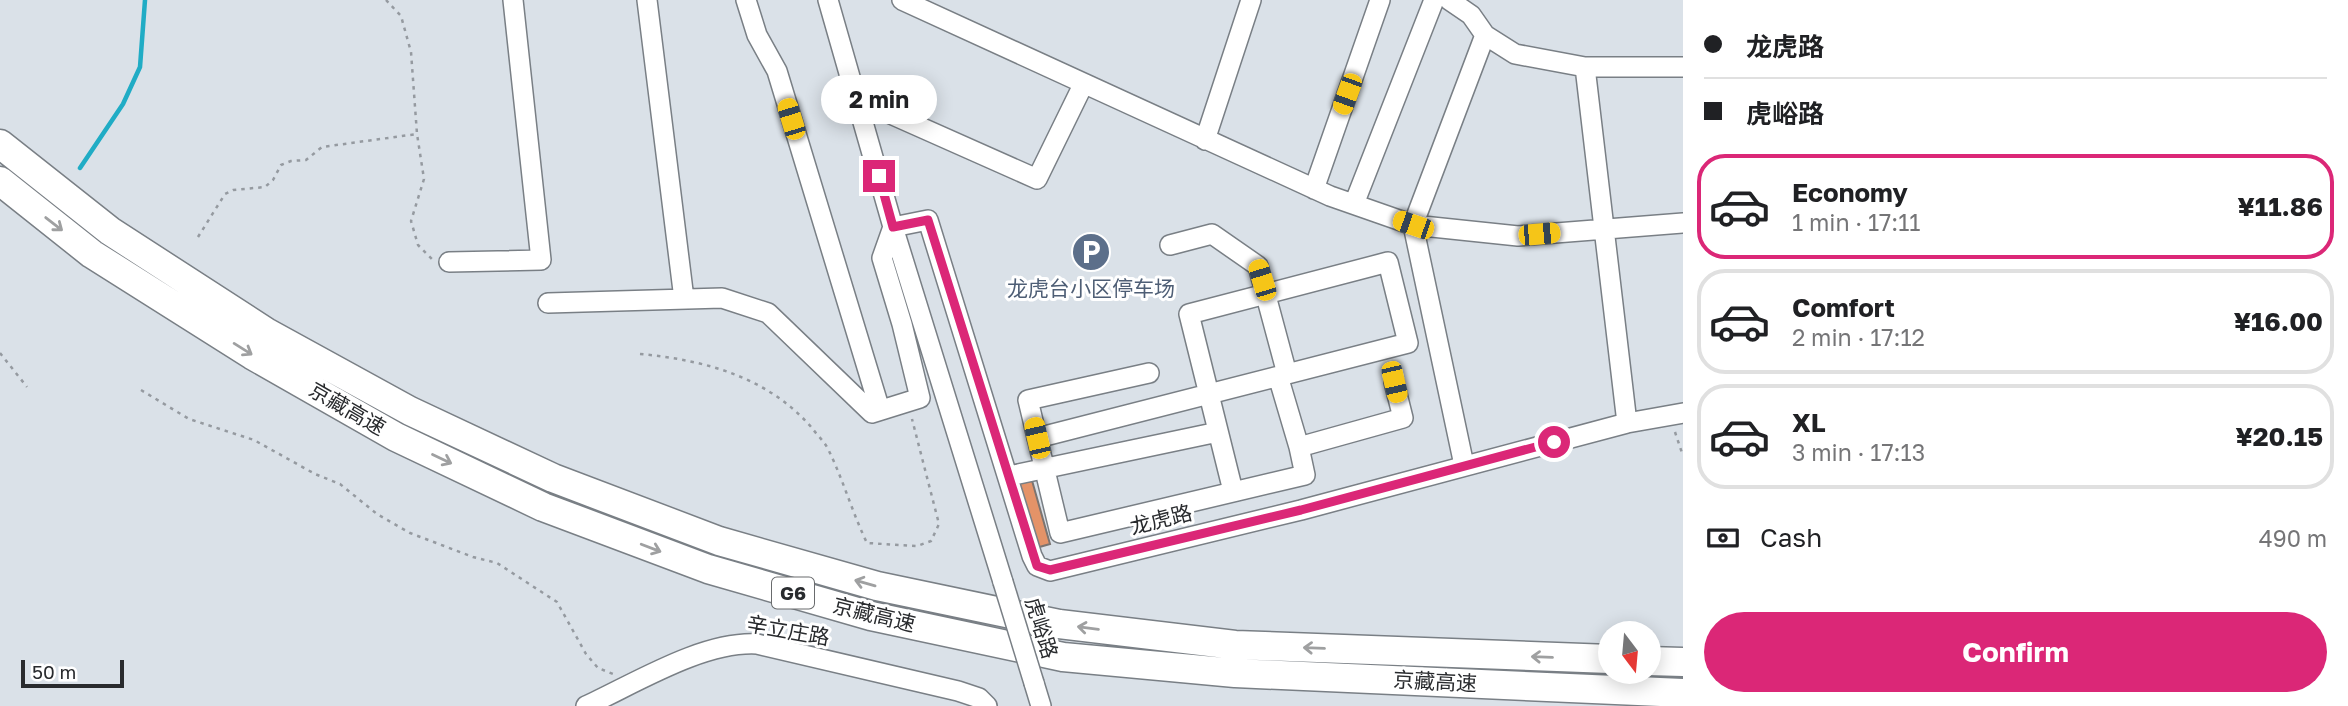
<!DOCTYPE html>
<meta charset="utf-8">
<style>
body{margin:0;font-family:"Golos Text","Noto Sans SC",sans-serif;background:#f6f6f6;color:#202124;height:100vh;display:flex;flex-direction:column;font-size:26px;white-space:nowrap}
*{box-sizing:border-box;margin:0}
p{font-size:23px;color:#757577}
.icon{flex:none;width:38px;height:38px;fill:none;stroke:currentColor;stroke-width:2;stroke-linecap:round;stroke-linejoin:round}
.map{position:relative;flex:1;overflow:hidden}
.drawer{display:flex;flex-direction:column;background:#fff;width:665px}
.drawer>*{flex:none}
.hud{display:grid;align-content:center;height:154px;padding:0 21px;background:#fff}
.needle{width:46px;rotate:164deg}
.buttons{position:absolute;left:1598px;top:621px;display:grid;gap:14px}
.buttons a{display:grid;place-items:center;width:63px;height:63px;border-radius:50%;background:#fff;box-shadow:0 4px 18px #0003;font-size:35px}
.scale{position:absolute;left:21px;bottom:18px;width:103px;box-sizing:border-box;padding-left:7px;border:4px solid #292b2e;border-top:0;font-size:19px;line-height:24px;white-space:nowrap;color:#292b2e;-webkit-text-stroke:5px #fff;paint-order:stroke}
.end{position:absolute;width:32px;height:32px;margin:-16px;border:9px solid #db2777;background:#fff;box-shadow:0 0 0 4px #fff}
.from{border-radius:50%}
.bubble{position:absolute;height:49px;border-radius:24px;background:#fff;box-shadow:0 4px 18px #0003;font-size:23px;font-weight:700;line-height:49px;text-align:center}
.car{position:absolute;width:21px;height:42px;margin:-21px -10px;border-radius:9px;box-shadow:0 0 5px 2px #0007;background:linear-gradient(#f5c518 24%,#345 0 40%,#f5c518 0 76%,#345 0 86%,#f5c518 0)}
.hud b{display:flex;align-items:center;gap:24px;height:66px;font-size:26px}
.hud b+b{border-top:2px solid #e0e0e0}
.hud i{width:18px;height:18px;background:#202124}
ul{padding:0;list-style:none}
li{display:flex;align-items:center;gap:21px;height:105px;margin:0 14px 10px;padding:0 7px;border:4px solid #e0e0e0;border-radius:28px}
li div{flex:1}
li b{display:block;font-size:26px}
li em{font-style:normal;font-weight:700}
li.current{border-color:#db2777}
li>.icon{width:63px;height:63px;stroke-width:1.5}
.pay{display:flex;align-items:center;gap:18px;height:77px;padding:0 21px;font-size:26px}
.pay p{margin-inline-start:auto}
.button{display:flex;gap:14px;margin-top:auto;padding:14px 21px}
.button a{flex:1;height:80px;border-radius:42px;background:#db2777;color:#fff;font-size:28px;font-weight:700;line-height:80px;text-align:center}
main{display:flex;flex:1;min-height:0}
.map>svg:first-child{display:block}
</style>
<main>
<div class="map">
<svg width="1683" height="706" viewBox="0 0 1683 706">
<rect width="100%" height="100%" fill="#dae1e8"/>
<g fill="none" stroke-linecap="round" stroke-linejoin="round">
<!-- stream -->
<path stroke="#20acc5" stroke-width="4.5" d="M80 168 123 104 140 67 145 0"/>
</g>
<!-- building -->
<path fill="#e49368" stroke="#7c7470" stroke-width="2" d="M1031 477 1050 544 1036 548 1017 481Z"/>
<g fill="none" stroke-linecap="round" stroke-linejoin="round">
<defs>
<path id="minor" d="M647 0 684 299
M746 0 757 35 777 71 880 410
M828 0 893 227 1003 582
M902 0 1330 196 1413 225 1518 236 1683 223
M1449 0 1471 15 1485 35 1515 54 1585 67H1683
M1585 67 1627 423
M857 99 1037 179 1083 85
M1205 140 1251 0
M1314 189 1380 0
M1354 204 1434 0
M1170 245 1212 234 1258 266 1287 374
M449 262 541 260 513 0
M548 303 722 298 768 313 872 413 920 398 902 324 882 258 893 227 928 220 1032 556 1037 566 1050 571 1301 510 1627 423 1683 413
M1149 373 1028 400 1060 533 1305 475 1299 447 1403 418 1394 382
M1278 376 1299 447
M1037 438C1161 406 1285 374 1408 343L1388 262 1189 314 1233 491
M1464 465 1413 225 1485 35
M1009 476 1218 432
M1034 683 1041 706
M586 706C636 683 703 641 757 644L958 691 979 698 987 706"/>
<path id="highway" d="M0 144 110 231 266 332 410 411 553 478 719 541 877 586 1059 624 1235 645 1610 659
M0 181 92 254 252 355 396 437 543 507 708 569 871 616 1063 657 1235 673 1683 693
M1648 661 1683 662"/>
</defs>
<!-- minor casing -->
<use href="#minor" stroke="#797f85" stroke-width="22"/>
<!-- highway casing -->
<use href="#highway" stroke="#797f85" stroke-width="31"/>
<!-- path -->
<path stroke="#959aa0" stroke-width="2.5" stroke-dasharray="3.5 5" stroke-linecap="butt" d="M386 0 401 16 411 52 417 134 424 179 411 221 418 245 433 260
M198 237 225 194 233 190 265 187 273 180 281 165 291 161 306 160 322 147 417 134
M0 353 27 387
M640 354C705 360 768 377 812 428 817 435 824 441 828 449 843 479 852 512 867 543L917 546 931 541 939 524 912 419
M141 390 189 419 254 440 315 474 340 484 377 514 410 533 473 557 497 563 557 602 586 654 598 668 613 674
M1675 432 1683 456"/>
<!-- minor -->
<use href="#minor" stroke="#fff" stroke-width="19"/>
<!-- highway -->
<use href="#highway" stroke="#fff" stroke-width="28"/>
<defs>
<path id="minor-bridge" d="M1003 582 1034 683"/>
</defs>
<!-- minor-bridge casing -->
<use href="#minor-bridge" stroke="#797f85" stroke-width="22" stroke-linecap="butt"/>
<!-- minor-bridge -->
<use href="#minor-bridge" stroke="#fff" stroke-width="19"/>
</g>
<!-- one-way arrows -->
<defs><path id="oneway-shaft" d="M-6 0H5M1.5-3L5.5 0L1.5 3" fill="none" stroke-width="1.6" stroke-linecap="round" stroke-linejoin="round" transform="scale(1.75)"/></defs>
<g stroke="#9fa0a1">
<use href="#oneway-shaft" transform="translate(54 224) rotate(38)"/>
<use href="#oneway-shaft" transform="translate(243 349) rotate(32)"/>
<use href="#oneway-shaft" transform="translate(442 459) rotate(25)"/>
<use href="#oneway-shaft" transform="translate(651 548) rotate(21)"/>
<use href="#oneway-shaft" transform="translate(865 583) rotate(-164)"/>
<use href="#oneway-shaft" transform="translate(1088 628) rotate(-173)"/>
<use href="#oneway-shaft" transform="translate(1314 648) rotate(-178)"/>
<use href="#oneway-shaft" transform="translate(1542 657) rotate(-178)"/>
</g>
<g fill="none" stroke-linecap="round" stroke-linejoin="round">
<!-- route -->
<path stroke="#db2777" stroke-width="9" d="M879 176 893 227 928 220 1037 566 1050 570 1301 510 1554 442"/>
</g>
<!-- icons -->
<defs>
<symbol id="parking-disc" viewBox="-11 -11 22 22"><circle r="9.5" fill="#5c6f8a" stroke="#fff"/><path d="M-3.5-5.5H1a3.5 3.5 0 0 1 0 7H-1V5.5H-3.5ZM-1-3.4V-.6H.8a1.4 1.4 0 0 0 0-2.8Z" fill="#fff"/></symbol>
</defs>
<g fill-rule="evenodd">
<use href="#parking-disc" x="1069" y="230" width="44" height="44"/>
</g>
<g text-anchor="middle" stroke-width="6" stroke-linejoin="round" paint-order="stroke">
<!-- shield labels -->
<rect fill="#fff" stroke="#696b6d" stroke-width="2" x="772" y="577.5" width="42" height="31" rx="5"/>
<g font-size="19" font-weight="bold" fill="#292b2e">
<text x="793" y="600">G6</text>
</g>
<!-- service labels -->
<g font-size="21" fill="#4e5e75" stroke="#fff">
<text x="1091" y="296">龙虎台小区停车场</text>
</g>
<!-- street labels -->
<g font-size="21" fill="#292b2e" stroke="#fff">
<text transform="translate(347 409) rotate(30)" y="7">京藏高速</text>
<text transform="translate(1161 520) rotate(-14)" y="7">龙虎路</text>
<text transform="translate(874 615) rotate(14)" y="7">京藏高速</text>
<text transform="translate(1041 628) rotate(73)" y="7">虎峪路</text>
<text transform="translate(788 631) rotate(10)" y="7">辛立庄路</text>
<text transform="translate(1435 682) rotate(3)" y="7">京藏高速</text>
</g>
</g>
</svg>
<div class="buttons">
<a><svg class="needle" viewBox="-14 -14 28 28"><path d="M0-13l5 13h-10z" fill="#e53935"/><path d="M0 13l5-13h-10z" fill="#757577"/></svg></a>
</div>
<div class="scale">50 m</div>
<i class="end from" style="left:1554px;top:442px"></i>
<i class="end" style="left:879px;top:176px"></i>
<div class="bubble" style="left:821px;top:75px;width:116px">2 min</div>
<i class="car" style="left:1347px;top:94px;rotate:200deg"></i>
<i class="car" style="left:791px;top:119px;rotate:343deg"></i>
<i class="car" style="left:1413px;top:225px;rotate:289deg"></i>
<i class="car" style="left:1539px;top:234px;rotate:85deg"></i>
<i class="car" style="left:1262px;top:280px;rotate:343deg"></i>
<i class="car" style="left:1394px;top:382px;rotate:167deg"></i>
<i class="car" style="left:1037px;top:438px;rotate:347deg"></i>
</div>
<section class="drawer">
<div class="hud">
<b><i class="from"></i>龙虎路</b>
<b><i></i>虎峪路</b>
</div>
<ul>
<li class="current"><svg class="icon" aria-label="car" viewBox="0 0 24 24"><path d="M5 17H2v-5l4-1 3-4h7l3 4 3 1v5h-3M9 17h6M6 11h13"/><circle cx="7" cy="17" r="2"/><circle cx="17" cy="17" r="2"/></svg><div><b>Economy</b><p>1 min · 17:11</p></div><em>¥11.86</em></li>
<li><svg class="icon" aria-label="car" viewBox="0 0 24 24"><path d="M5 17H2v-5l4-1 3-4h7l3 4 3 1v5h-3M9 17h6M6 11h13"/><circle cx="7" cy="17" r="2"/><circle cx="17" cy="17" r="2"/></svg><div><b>Comfort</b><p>2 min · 17:12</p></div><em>¥16.00</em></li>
<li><svg class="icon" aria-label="car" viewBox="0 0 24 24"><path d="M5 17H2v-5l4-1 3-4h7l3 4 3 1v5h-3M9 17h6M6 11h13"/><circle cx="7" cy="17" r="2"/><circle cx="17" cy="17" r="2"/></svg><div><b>XL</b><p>3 min · 17:13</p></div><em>¥20.15</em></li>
</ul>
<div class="pay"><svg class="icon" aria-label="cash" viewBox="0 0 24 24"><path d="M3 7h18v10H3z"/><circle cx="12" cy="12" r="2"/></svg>Cash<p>490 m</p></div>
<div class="button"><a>Confirm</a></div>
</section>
</main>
